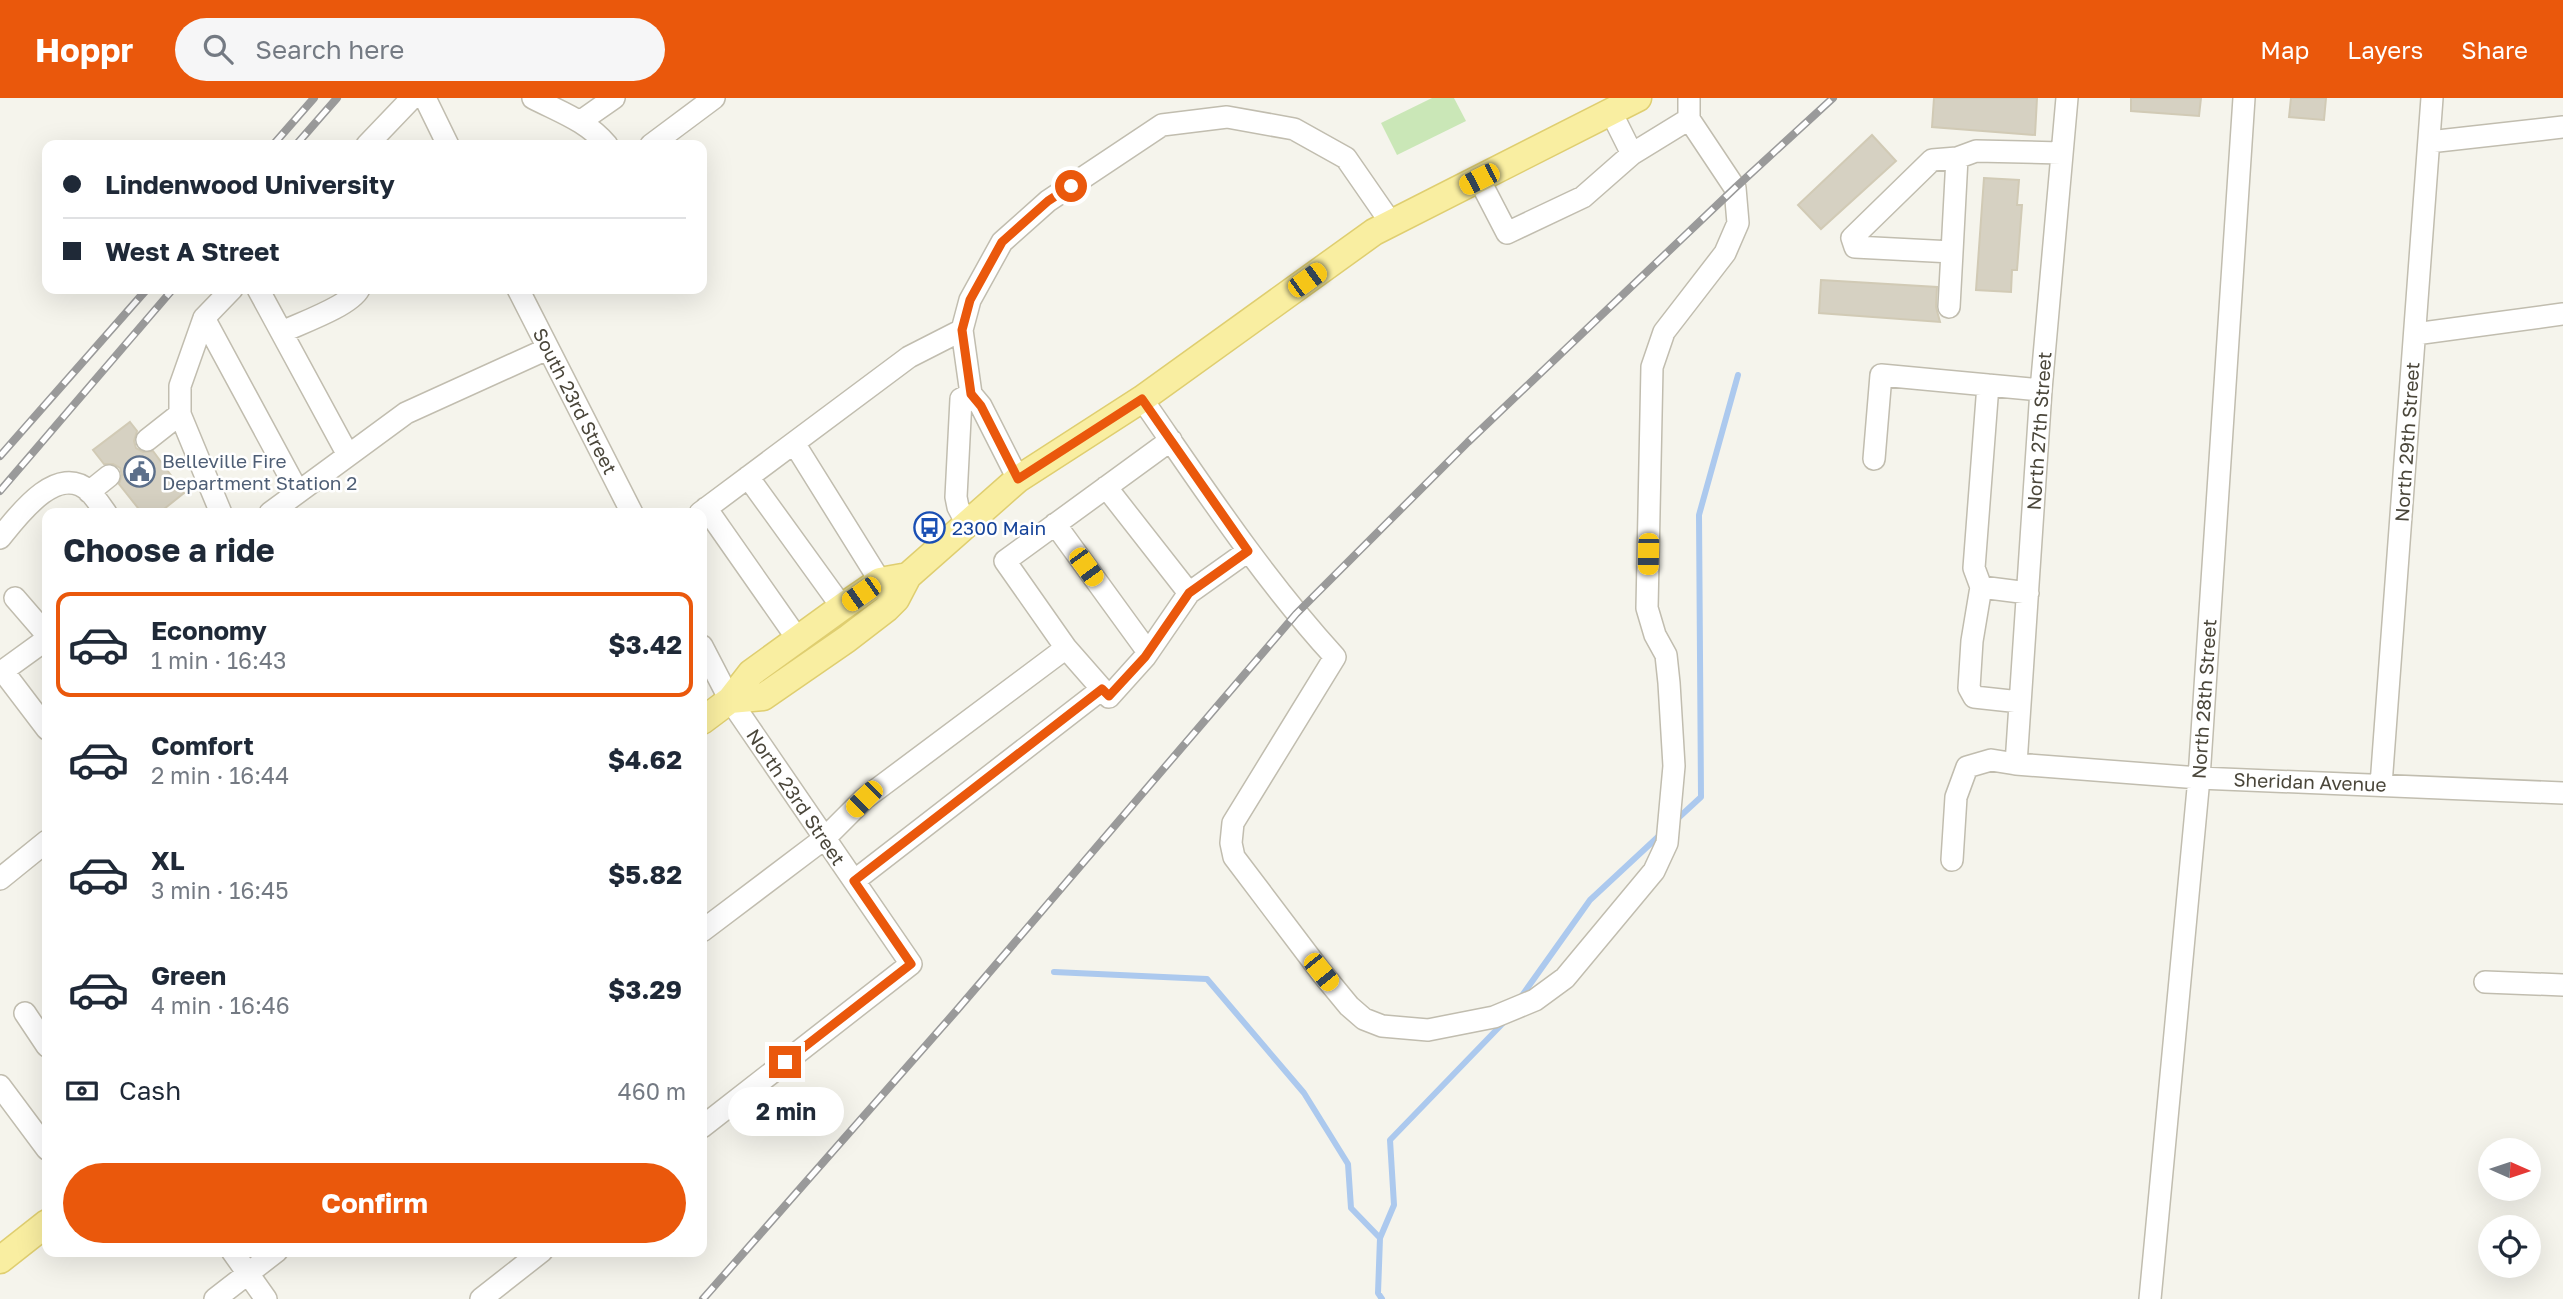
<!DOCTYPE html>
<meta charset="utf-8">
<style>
body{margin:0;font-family:"Golos Text",sans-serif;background:#f6f6f7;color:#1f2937;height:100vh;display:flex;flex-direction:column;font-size:26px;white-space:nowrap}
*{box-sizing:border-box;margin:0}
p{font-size:23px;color:#747a83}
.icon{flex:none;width:38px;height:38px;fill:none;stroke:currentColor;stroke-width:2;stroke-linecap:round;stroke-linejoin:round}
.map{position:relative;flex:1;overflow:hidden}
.panel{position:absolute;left:42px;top:410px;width:665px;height:749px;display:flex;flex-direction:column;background:#fff;border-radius:14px;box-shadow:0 7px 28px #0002}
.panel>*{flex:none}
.banner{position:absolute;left:42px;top:42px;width:665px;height:154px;border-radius:14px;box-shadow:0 7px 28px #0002;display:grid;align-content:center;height:154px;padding:0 21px;background:#fff}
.needle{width:46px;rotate:93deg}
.buttons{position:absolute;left:2478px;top:1040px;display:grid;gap:14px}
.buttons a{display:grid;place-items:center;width:63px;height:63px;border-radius:50%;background:#fff;box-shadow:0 7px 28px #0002;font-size:35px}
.end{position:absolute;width:32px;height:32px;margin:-16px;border:9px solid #ea580c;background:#fff;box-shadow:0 0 0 4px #fff}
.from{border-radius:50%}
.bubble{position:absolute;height:49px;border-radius:24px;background:#fff;box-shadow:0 7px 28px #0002;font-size:23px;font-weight:700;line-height:49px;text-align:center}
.car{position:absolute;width:21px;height:42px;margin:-21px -10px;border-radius:9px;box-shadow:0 0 5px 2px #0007;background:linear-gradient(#f5c518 24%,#345 0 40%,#f5c518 0 76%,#345 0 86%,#f5c518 0)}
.banner b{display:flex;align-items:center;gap:24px;height:66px;font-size:26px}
.banner b+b{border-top:2px solid #e0e1e3}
.banner i{width:18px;height:18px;background:#1f2937}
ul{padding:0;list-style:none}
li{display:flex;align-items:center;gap:21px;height:105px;margin:0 14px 10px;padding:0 7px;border:4px solid transparent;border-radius:14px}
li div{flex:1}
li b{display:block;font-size:26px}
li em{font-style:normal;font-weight:700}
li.on{border-color:#ea580c}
li>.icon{width:63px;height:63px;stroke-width:1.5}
h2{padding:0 21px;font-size:32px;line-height:84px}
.pay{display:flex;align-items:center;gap:18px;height:77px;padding:0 21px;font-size:26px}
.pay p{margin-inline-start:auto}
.button{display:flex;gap:14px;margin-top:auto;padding:14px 21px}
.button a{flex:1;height:80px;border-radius:42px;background:#ea580c;color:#fff;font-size:28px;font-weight:700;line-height:80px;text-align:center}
header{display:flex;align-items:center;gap:42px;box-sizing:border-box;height:98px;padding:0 35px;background:#ea580c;color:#fff}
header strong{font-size:33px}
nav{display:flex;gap:38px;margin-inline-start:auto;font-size:24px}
.search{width:490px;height:63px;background:#f6f6f7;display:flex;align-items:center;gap:18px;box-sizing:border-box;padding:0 24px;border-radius:38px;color:#747a83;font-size:26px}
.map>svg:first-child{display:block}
</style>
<header>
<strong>Hoppr</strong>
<div class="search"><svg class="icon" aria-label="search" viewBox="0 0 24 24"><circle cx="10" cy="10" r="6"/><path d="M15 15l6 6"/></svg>Search here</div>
<nav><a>Map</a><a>Layers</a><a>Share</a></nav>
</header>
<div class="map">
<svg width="2563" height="1201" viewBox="0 0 2563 1201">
<rect width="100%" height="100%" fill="#f5f4ec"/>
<!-- green -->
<path fill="#cae7b7" d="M1432 0H1454L1466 23 1397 57 1381 25Z"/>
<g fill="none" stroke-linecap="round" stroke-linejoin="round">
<!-- stream -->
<path stroke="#acc9ee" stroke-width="6" d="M1675 723 1701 699 1699 417 1738 277
M1054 874 1207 881 1304 995 1348 1066 1351 1110 1380 1140 1378 1195 1382 1201
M1521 899 1590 802 1661 736
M1380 1140 1394 1107 1390 1042 1505 923"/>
</g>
<!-- building -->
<path fill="#d6d1c2" stroke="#d1cab5" stroke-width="2" d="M1934 0H2037L2035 37 1932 29Z
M2131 0H2201L2199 18 2131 13Z
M2291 0H2326L2324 22 2289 19Z
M1872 37 1896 63 1821 131 1798 107Z
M1984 80 2019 82 2017 107H2022L2017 172H2012L2011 194 1976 192Z
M1821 182 1937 189 1936 209 1940 224 1819 215Z
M130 324 137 333 134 343 136 350 143 354 153 353 184 395 159 415H142L119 386 122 377 120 370 113 366H104L93 352Z"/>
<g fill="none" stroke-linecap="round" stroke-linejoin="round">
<defs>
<path id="minor" d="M425 0 448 47
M533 0C560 14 587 23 607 47
M1611 14 1632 56
M581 23 614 0
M2429 44 2563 29
M367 47 412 0
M651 47 714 0
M1479 81 1507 135 1583 99 1632 56 1689 21V0
M1952 154 1957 60
M232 191 204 220 298 394
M258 191 348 357
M518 191 632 415
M1949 209 1952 154 1855 149 1852 140 1932 62 1957 60 1976 53 2061 55
M204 220 180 288V316L221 415
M282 234C301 225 350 208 359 191
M2415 236 2563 216
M1988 287 1974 470 1981 489 2028 495
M1142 301C1203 389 1262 479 1335 559L1233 725 1231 745 1234 759 1321 874 1349 908 1364 921 1382 928 1428 932 1494 919 1535 902 1565 880 1654 773 1667 745 1674 668 1669 585 1666 557 1655 537 1647 510 1652 269 1664 234 1725 155 1738 125 1735 90 1689 21
M147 342 180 316
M794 345 880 483
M1874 361 1881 277 2041 292
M748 379 842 509
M1018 381 981 308 971 296 962 232 970 202 1002 144 1048 103 1162 27 1227 19 1294 31 1346 60 1391 125
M1106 389 1189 495
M89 394 109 378
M706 410 799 543
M270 415 406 315 547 251
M700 415 909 259 962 232
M967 426 958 409 956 399 961 301 971 296
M1055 426 1148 554
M0 440C17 419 57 364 89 393 95 399 101 408 106 415
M1981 489 1972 543 1969 590 1974 599 2020 604
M15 500 47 537
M702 548 730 602 911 866 702 1029
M1066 550 1005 463 1171 342
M3 573 47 631
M0 575 47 541
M2016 666 2041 292 2067 0
M2381 687 2432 0
M1952 762 1956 699 1967 669 1991 662 2016 666 2199 680 2563 695
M0 781 47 743
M854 783 1102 591
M702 833 825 740 864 701 1066 550 1109 599 1145 559 1189 495 1248 453
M2485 884 2563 887
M25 915 47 948
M0 988 47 1051
M232 1153 266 1201
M215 1201 277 1153
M481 1201 542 1153
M2150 1201 2199 680 2244 0"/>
<path id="major" d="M730 602 763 599 847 541 886 511 896 501 908 478 1018 381 1142 301 1374 134 1638 0
M702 623 730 602 751 575 842 509 880 483 908 478
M0 1162 47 1125"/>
</defs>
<!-- minor casing -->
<use href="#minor" stroke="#c1bdaf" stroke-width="24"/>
<!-- major casing -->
<use href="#major" stroke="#dfce70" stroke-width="29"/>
<!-- minor -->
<use href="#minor" stroke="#fff" stroke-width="21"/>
<!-- major -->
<use href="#major" stroke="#f9eea1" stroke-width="26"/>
<defs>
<path id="rail" d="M273 47 314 0
M296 47 337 0
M0 358 147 191
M0 393 173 191
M703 1201 957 912 1296 516 1468 344 1735 90 1833 0"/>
</defs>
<!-- rail casing -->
<use href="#rail" stroke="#9a9a9a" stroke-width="8"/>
<!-- rail -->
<use href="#rail" stroke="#fff" stroke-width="5" stroke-dasharray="16" stroke-linecap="butt"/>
</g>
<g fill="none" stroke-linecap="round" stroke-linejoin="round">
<!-- route -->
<path stroke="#ea580c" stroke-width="9" d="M785 964 911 866 854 783 1102 591 1109 598 1145 559 1189 495 1248 453 1142 301 1018 381 981 308 971 296 962 232 970 202 1002 144 1048 103 1071 88"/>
</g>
<!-- icons -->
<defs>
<symbol id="civic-ring" viewBox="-11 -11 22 22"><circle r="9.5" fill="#fff" stroke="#5c6f8a" stroke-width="1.5"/><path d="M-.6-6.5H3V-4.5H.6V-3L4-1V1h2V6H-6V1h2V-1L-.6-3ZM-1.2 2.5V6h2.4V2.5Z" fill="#5c6f8a"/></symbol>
<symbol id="bus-ring" viewBox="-11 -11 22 22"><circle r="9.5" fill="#fff" stroke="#1a4fb4" stroke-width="1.5"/><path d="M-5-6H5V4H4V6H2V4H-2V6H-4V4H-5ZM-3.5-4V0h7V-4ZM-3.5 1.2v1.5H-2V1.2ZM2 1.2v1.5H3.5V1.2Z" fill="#1a4fb4"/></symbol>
</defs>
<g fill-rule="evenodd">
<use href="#civic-ring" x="122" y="356" width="35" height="35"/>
<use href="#bus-ring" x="912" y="412" width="35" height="35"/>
</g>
<g text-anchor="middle" stroke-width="5" stroke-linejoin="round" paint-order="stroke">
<!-- street labels -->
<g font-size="19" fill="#4a463a" stroke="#fff">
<text transform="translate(575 303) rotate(63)" y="7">South 23rd Street</text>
<text transform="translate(2039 333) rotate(-86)" y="7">North 27th Street</text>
<text transform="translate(2407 344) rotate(-86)" y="7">North 29th Street</text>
<text transform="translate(2204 601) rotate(-86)" y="7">North 28th Street</text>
<text transform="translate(2310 684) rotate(2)" y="7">Sheridan Avenue</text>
<text transform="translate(796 699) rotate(56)" y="7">North 23rd Street</text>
</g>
<!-- service labels -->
<g font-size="19" fill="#4e5e75" stroke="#fff" text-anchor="start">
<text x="162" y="370">Belleville Fire<tspan x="162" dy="22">Department Station 2</tspan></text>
</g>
<!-- transit labels -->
<g font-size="19" fill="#164399" stroke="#fff" text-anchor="start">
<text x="952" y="437">2300 Main</text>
</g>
</g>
</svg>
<div class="buttons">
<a><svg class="needle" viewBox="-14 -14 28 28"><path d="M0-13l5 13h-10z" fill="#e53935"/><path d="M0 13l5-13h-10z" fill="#747a83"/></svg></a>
<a><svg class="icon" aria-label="locate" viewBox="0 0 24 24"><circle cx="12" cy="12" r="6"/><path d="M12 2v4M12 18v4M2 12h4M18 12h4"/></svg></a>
</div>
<i class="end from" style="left:1071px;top:88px"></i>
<i class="end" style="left:785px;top:964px"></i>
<div class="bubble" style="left:728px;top:989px;width:116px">2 min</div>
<i class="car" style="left:1479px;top:81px;rotate:243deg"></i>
<i class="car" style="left:1307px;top:182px;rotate:54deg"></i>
<i class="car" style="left:1648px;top:456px;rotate:181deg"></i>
<i class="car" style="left:1086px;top:469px;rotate:144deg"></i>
<i class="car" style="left:861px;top:496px;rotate:235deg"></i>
<i class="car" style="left:864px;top:701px;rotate:225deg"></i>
<i class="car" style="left:1321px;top:874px;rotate:141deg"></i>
<div class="banner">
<b><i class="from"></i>Lindenwood University</b>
<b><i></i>West A Street</b>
</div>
<section class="panel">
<h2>Choose a ride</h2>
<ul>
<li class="on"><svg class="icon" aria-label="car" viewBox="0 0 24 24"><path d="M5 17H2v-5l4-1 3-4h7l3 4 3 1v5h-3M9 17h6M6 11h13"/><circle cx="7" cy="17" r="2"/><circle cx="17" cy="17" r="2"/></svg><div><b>Economy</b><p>1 min · 16:43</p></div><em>$3.42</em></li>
<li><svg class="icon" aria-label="car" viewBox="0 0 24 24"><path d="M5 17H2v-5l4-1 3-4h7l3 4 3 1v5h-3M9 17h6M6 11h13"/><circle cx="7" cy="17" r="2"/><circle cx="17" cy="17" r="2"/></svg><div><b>Comfort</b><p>2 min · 16:44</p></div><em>$4.62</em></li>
<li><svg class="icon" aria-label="car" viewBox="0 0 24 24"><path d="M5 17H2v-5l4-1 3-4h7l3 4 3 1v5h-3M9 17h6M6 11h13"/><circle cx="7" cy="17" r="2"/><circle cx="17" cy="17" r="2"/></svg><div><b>XL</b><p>3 min · 16:45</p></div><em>$5.82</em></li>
<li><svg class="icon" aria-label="car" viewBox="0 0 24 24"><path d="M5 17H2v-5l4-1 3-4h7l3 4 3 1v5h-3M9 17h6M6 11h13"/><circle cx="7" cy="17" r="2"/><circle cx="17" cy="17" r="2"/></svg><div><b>Green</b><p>4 min · 16:46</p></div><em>$3.29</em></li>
</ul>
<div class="pay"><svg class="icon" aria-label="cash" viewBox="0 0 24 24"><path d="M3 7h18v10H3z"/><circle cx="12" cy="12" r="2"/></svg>Cash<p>460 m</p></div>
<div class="button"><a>Confirm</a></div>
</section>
</div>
